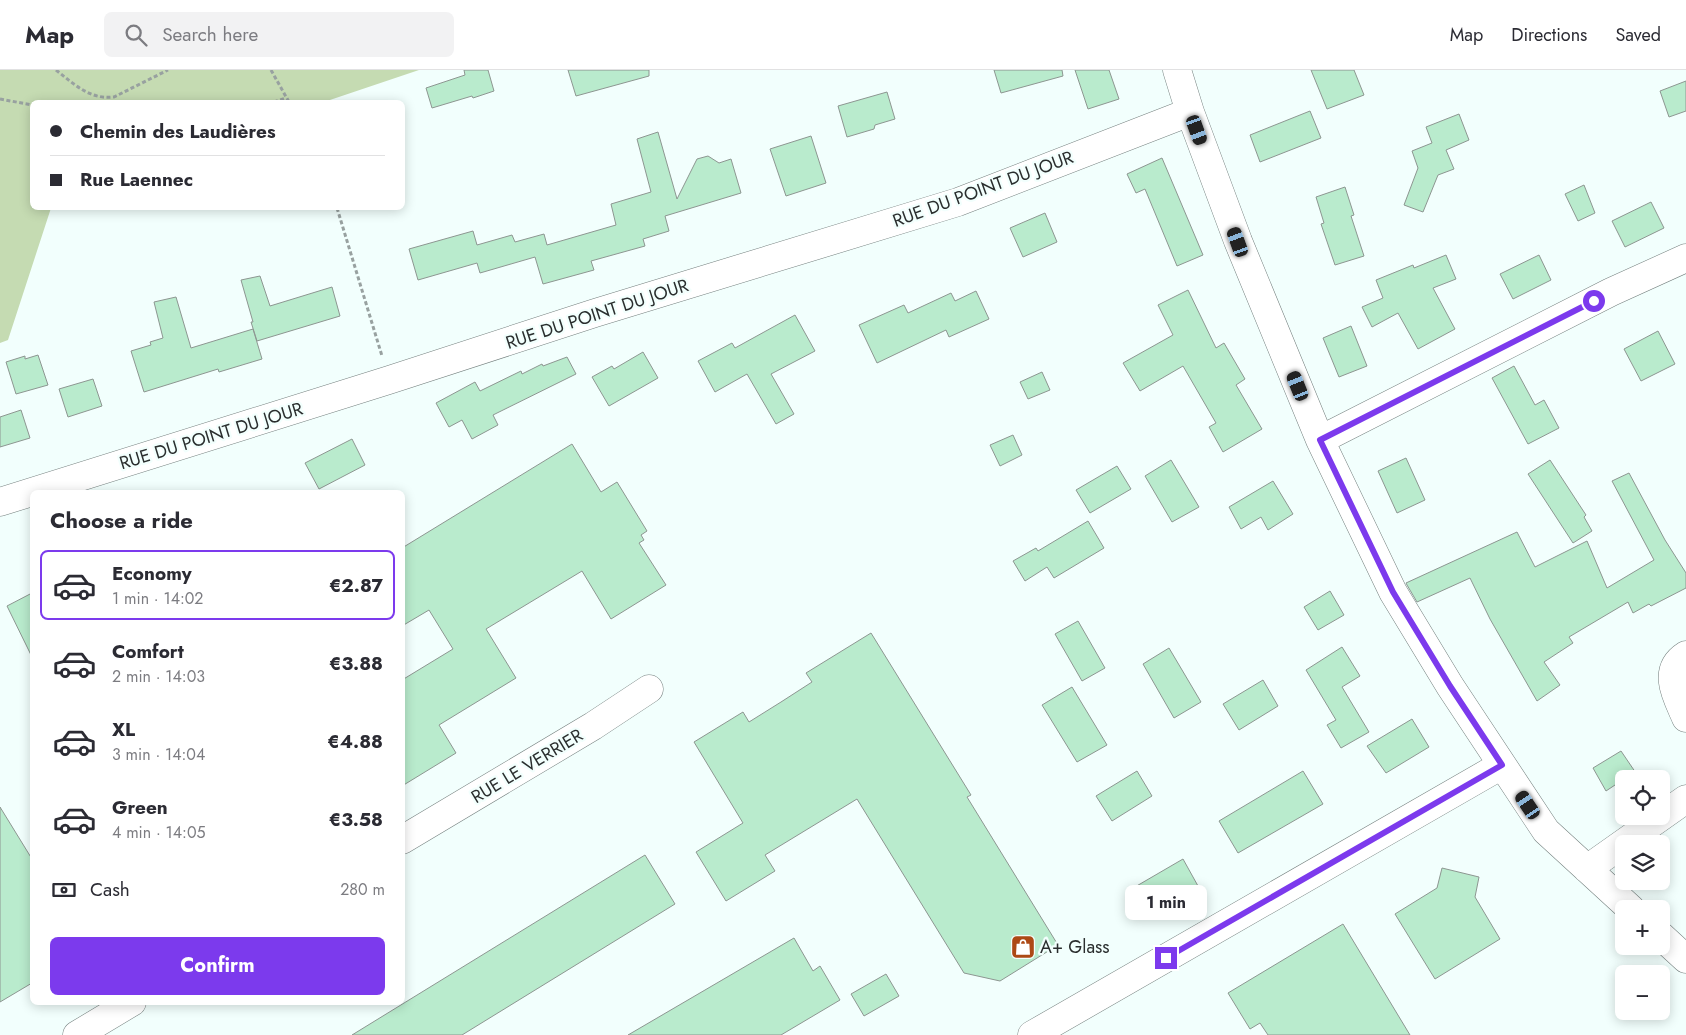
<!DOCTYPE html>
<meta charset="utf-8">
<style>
body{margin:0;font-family:Jost,sans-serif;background:#f2f2f3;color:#2b2b33;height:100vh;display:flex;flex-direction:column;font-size:19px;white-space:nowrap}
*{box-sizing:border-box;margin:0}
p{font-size:16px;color:#7c7c81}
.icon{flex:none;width:28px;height:28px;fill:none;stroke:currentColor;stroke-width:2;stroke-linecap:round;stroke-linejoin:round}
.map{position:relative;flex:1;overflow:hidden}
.side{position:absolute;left:30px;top:420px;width:375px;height:515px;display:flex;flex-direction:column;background:#fff;border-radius:8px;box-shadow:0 2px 12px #0003}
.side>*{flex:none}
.guide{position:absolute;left:30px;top:30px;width:375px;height:110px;border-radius:8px;box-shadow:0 2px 12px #0003;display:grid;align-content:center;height:110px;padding:0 20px;background:#fff}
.buttons{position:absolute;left:1615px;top:700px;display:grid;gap:10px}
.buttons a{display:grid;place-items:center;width:55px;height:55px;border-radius:8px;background:#fff;box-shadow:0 2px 12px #0003;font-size:25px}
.end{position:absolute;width:22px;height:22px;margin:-11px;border:6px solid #7c3aed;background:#fff;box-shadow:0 0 0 2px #fff}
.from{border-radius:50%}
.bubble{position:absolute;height:35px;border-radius:8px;background:#fff;box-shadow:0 2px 12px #0003;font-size:16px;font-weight:700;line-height:35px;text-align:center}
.car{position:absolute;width:15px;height:30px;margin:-15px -8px;border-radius:6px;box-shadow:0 0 4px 1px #0007;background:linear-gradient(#222 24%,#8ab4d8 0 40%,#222 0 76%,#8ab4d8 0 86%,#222 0)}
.guide b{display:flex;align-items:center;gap:18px;height:48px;font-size:19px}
.guide b+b{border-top:1px solid #e1e1e2}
.guide i{width:12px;height:12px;background:#2b2b33}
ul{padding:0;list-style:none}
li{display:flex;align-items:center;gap:15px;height:70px;margin:0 10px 8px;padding:0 10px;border:2px solid transparent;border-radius:8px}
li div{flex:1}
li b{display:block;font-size:19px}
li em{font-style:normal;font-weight:700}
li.on{border-color:#7c3aed}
li>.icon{width:45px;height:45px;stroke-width:1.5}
h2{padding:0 20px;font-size:22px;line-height:60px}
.pay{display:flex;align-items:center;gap:12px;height:55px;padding:0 20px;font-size:19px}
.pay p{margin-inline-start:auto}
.primary-button{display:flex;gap:10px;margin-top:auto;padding:10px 20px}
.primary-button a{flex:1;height:58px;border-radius:8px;background:#7c3aed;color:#fff;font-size:20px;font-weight:700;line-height:58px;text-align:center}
header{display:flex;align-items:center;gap:30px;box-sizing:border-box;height:70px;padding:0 25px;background:#fff;border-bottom:1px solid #e1e1e2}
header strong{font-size:24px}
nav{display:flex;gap:28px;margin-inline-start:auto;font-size:18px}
.search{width:350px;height:45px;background:#f2f2f3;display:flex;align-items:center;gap:12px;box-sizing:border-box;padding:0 18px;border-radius:8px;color:#7c7c81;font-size:19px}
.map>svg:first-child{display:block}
</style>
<header>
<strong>Map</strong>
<div class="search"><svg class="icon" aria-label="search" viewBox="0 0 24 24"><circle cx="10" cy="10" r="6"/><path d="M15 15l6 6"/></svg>Search here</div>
<nav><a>Map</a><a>Directions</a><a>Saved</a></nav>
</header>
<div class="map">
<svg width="1686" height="965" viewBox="0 0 1686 965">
<rect width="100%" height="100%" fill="#f2fffd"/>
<!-- green -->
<path fill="#c5dbb2" d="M0 0H419L324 32H32V138H51L8 270 0 273Z"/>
<!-- building -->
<path fill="#b9ebcd" stroke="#8d9691" d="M464 0H488L494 21 473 28 472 26 432 38 426 18 465 5Z
M568 0H649V6L576 26Z
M994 0H1062L1063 6 1001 23Z
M1075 0H1109L1119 29 1088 39Z
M1311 0H1354L1364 25 1327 39Z
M1686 11V41L1669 47 1660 21Z
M887 22 895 49 875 55 874 59 847 67 838 36Z
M1310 41 1321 68 1260 92 1250 65Z
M1459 44 1469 70 1446 80 1454 99 1438 105 1423 142 1404 135 1418 98 1412 81 1432 73 1426 57Z
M658 62 677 129 697 89 708 86 719 93 731 89 741 123 665 146 669 161 643 169 645 176 591 191 594 200 543 214 535 187 480 203 477 193 418 210 409 179 473 161 477 175 512 165 515 172 544 164 547 175 616 155 611 134 651 122 637 69Z
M811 66 826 113 786 126 770 79Z
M1162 88 1203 185 1177 196 1145 119 1136 123 1127 104Z
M1584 115 1595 143 1578 151 1565 124Z
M1345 117 1354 145 1351 146 1364 186 1335 195 1321 154 1324 153 1316 127Z
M1651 132 1664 158 1625 177 1612 151Z
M1045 143 1057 172 1023 187 1010 158Z
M1446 185 1456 209 1433 218 1455 259 1418 279 1398 243 1372 257 1362 237 1383 228 1376 210 1413 195 1414 198Z
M1539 185 1551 210 1513 229 1500 204Z
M260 206 270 236 332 217 340 246 257 271 251 252H253L241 210Z
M1188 220 1216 278 1224 273 1245 309 1236 315 1262 359 1223 382 1209 357 1216 353 1183 296 1140 321 1123 293 1173 265 1158 235Z
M976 221 989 249 949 267 946 260 877 293 859 255 904 235 908 243 951 223 955 231Z
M176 227 191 278 253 259 262 289 219 302 218 299 144 322 131 281 151 275 150 272 163 268 154 232Z
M795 245 815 281 771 304 794 344 776 354 747 304 715 322 698 291 732 273 735 278Z
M1351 256 1367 296 1339 307 1323 268Z
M1658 261 1675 294 1641 311 1624 279Z
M643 282 658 308 609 336 592 307 612 296 614 299Z
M38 285 48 315 16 324 6 292 25 286V289Z
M567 287 576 304 493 345 498 355 472 369 462 350 449 357 436 333 475 312 480 321 521 301 522 304 542 294 543 296Z
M1514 296 1535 335 1544 330 1559 358 1528 374 1492 308Z
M1042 302 1050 320 1028 329 1020 312Z
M93 309 102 336 68 347 59 319Z
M21 340 30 368 0 377V347Z
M1013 365 1022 385 1000 396 990 375Z
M352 369 365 395 319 419 305 393Z
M572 374 601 422 617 412 647 461 641 465 644 470 639 473 666 515 611 549 582 501 486 559 516 608 439 655 456 683 402 716V610L453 579 429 540 402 556V478Z
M1406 388 1425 430 1397 443 1378 401Z
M1171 390 1199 437 1172 452 1145 406Z
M1550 390 1586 445 1584 447 1592 461 1573 473 1528 404Z
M1117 396 1131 419 1090 443 1076 420Z
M1629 403 1665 470 1686 503V518L1651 536 1649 534 1633 543 1628 532 1569 567 1573 573 1544 592 1560 615 1537 631 1490 549 1470 508 1417 532 1407 515 1406 513 1517 462 1535 497 1587 471 1607 518 1654 490 1612 411Z
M1273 411 1293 444 1268 460 1261 447 1241 459 1229 437Z
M1088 451 1104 478 1054 508 1047 497 1025 511 1013 491 1036 478 1038 481Z
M1330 521 1344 545 1318 560 1304 537Z
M32 523V587L7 536Z
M1078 551 1105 598 1082 611 1055 564Z
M871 563 971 725 967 727 1058 875 1000 911 964 903 857 729 765 785 775 801 726 831 696 782 743 753 694 672 743 642 749 652 781 632 812 612 806 603Z
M1342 577 1360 606 1342 617 1369 662 1341 678 1327 655 1336 650 1306 600Z
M1169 578 1201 632 1174 648 1143 594Z
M1263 610 1278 636 1239 660 1223 634Z
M1072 617 1107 675 1077 692 1042 635Z
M1412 649 1429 677 1386 703 1367 676Z
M1621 681 1640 709H1624L1606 721 1593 698Z
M1137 701 1152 726 1112 751 1096 726Z
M1303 701 1323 734 1238 783 1219 751Z
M0 737 32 789V913L0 932Z
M645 785 675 834 462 965H352Z
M1183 789 1198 816 1143 847 1128 821Z
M1442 798 1479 807 1475 827 1500 869 1435 909 1395 844 1437 818Z
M1343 854 1410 965H1268L1260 953 1250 959 1228 923Z
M794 868 813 901 820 896 840 930 781 965H628Z
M886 904 899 926 864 946 851 924Z"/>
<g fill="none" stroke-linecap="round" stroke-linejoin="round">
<defs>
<path id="minor" d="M1177 0 1190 42 1238 171 1320 370 1393 522 1450 616 1546 761 1631 839
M1320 370 1611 222 1686 188
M0 432 389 310 595 243 958 132 1190 42
M1686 585C1661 601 1677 627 1686 648
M402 770 593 656 649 619
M1587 799 1686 729
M1661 866 1686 889
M77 965 132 932
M1032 965 1502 695"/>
</defs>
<!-- minor casing -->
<use href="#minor" stroke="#75807f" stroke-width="29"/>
<!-- path -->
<path stroke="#98a1a0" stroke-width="3" stroke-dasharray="4 2.5" stroke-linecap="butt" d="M56 0C74 14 90 30 114 27L168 0
M271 0 289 32
M0 29 32 35
M274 32 286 28
M337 138 382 286"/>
<!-- minor -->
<use href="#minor" stroke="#fff" stroke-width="28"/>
</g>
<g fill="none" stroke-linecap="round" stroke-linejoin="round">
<!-- route -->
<path stroke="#7c3aed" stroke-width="6" d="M1166 888 1502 695 1450 616 1393 522 1320 370 1594 231"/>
</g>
<!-- icons -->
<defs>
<symbol id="shop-square" viewBox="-11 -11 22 22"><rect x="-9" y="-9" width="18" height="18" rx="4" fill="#ad4915" stroke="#f2fffd"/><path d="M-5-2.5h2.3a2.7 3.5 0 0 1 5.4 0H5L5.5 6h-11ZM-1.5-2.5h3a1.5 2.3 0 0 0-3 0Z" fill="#fff"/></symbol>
</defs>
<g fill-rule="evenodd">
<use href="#shop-square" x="1009" y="863" width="28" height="28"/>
</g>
<g text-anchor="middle" stroke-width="4.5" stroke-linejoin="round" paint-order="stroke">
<!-- street labels -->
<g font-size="18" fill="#2a2e2e" stroke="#f2fffd">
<text transform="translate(983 119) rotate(-20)" y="6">RUE DU POINT DU JOUR</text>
<text transform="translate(597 244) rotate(-18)" y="6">RUE DU POINT DU JOUR</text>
<text transform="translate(211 366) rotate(-17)" y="6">RUE DU POINT DU JOUR</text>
<text transform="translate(527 696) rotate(-31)" y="6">RUE LE VERRIER</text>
</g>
<!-- poi labels -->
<g font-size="18" fill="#2a2e2e" stroke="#f2fffd" text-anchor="start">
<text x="1040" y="883">A+ Glass</text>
</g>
</g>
</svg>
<div class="buttons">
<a><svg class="icon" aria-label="locate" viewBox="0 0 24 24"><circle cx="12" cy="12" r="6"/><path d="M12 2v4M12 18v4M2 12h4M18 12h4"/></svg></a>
<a><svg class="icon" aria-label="layers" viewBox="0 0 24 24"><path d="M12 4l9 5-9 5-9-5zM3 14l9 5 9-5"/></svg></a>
<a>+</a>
<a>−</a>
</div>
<i class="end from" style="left:1594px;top:231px"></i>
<i class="end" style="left:1166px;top:888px"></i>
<div class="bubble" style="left:1125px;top:815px;width:82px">1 min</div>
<i class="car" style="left:1197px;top:60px;rotate:160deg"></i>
<i class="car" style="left:1238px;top:172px;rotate:340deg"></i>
<i class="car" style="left:1298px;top:316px;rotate:338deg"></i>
<i class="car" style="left:1528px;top:735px;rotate:326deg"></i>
<div class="guide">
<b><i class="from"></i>Chemin des Laudières</b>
<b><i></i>Rue Laennec</b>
</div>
<section class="side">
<h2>Choose a ride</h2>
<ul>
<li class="on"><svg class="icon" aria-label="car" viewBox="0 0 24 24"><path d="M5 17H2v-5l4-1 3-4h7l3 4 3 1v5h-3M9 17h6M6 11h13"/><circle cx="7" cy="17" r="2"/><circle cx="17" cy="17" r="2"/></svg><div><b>Economy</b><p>1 min · 14:02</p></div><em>€2.87</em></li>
<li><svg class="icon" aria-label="car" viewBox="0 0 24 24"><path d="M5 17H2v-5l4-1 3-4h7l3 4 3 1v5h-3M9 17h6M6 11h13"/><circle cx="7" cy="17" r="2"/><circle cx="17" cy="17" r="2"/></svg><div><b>Comfort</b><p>2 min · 14:03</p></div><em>€3.88</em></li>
<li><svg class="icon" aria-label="car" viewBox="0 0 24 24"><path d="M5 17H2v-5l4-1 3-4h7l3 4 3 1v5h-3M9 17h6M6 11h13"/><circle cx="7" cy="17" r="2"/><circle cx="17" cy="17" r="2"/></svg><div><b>XL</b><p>3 min · 14:04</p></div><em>€4.88</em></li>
<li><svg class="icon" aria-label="car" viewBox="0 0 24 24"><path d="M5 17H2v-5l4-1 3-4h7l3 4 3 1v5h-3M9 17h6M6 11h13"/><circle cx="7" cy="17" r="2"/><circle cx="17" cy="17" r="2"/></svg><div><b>Green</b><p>4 min · 14:05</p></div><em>€3.58</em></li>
</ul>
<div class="pay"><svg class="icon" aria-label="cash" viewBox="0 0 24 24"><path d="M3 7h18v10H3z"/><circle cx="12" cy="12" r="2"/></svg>Cash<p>280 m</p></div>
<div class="primary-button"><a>Confirm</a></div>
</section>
</div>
